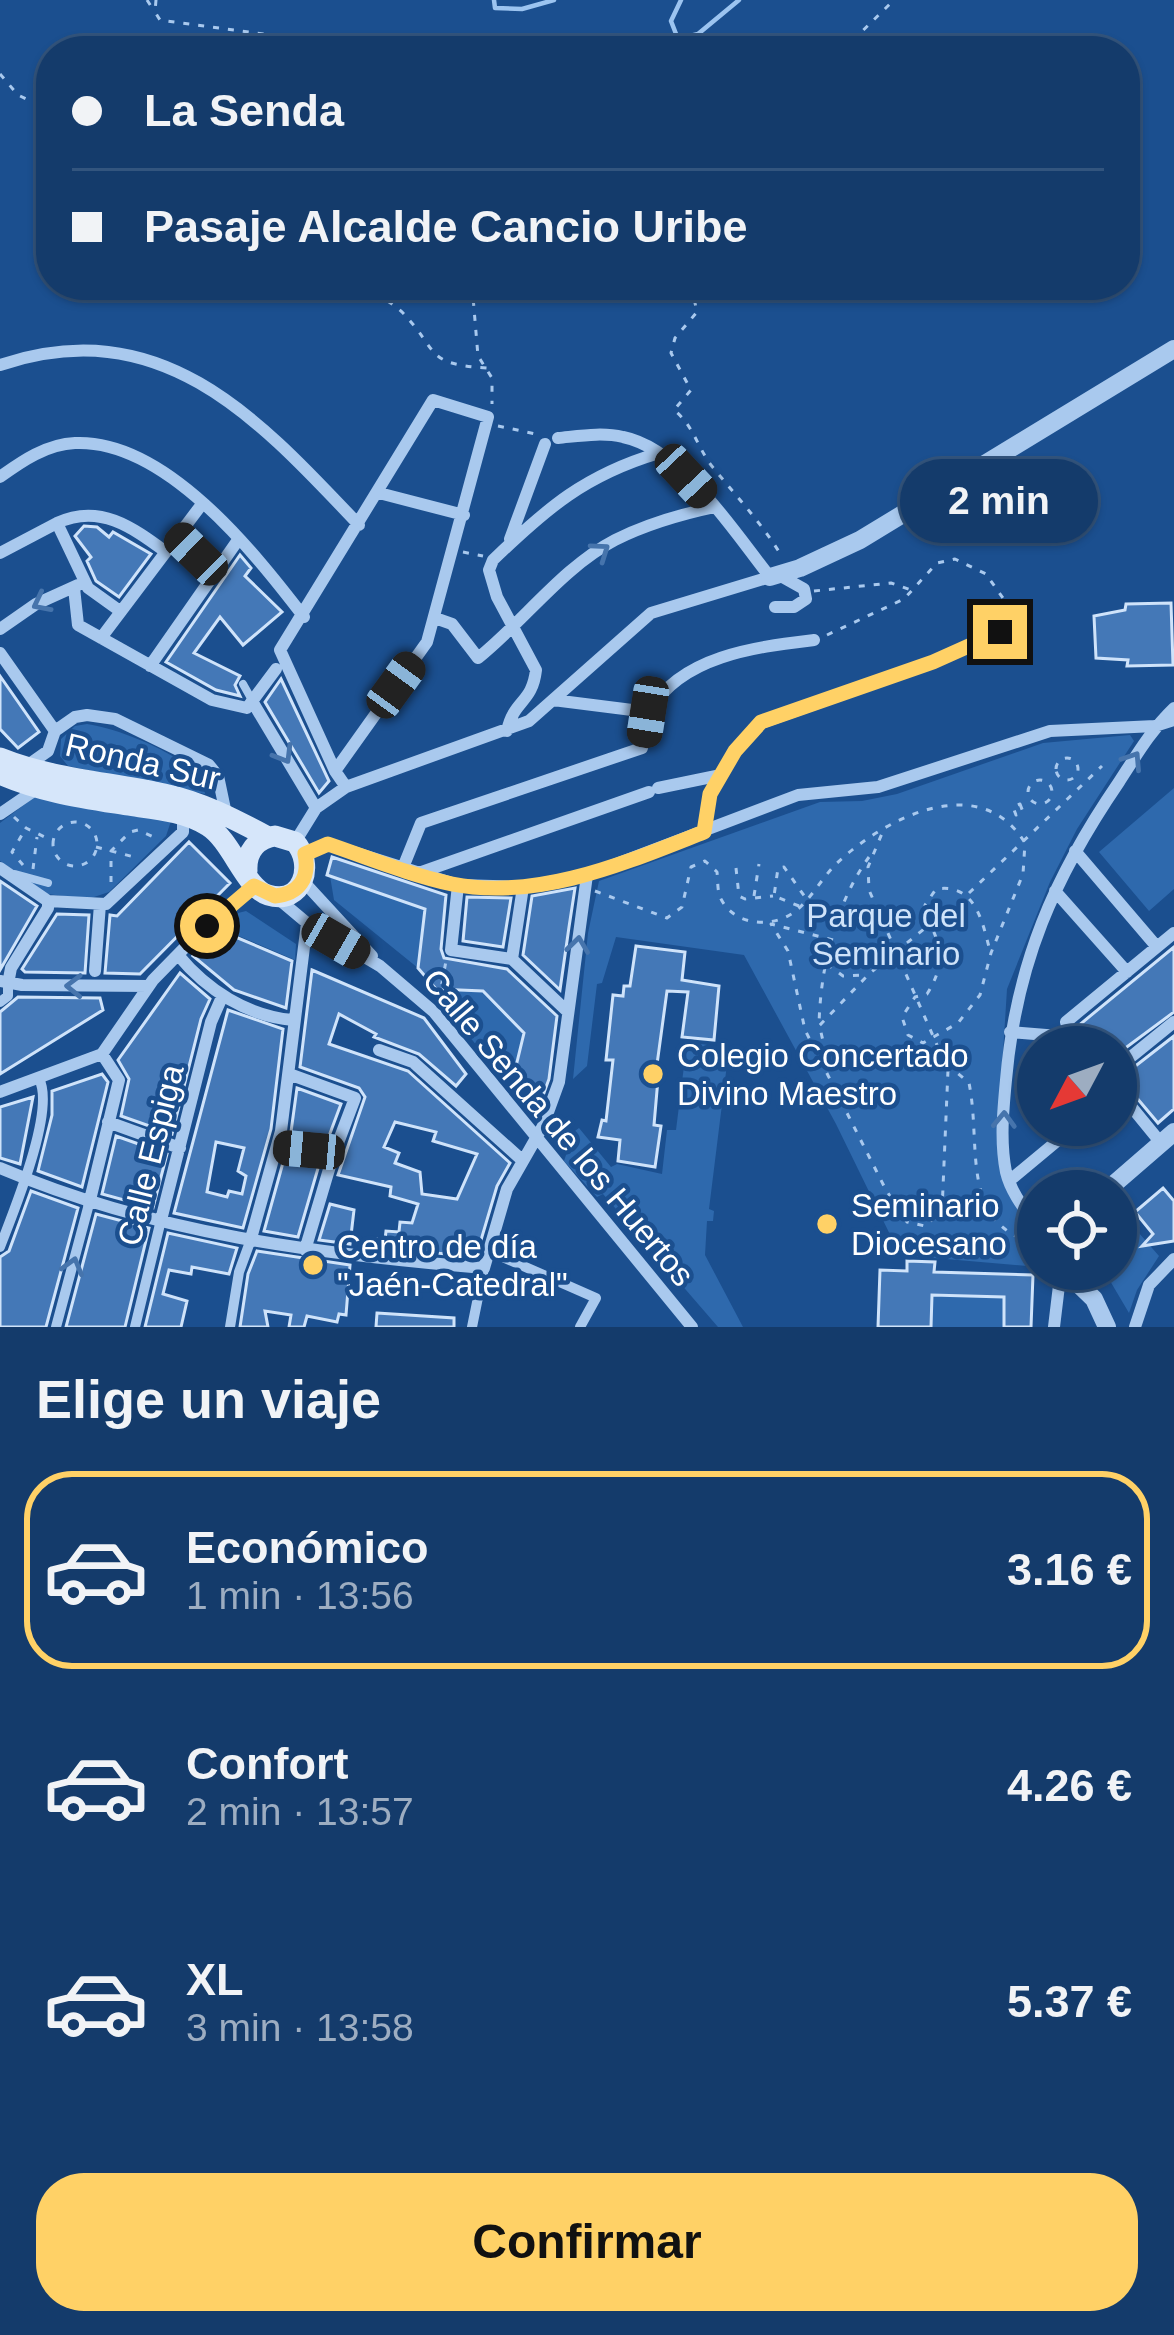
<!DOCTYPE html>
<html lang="es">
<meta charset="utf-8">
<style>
body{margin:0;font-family:Arial,sans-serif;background:#214673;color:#f1f3f6;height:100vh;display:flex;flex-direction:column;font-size:45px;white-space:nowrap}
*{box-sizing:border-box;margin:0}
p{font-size:39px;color:#9dadc1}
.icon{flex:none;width:66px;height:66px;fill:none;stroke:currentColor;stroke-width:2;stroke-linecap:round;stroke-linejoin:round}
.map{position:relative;height:1327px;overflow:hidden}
.panel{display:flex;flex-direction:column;background:#143b6b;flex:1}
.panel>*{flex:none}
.top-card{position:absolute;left:36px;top:36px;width:1104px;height:264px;border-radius:48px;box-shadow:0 3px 9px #0004,0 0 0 3px #33557e;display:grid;align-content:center;height:264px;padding:0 36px;background:#143b6b}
.needle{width:78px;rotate:229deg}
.controls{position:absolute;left:1017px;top:1026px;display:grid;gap:24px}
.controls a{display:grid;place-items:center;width:120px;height:120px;border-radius:50%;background:#143b6b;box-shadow:0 3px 9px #0004,0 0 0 3px #33557e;font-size:60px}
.end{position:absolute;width:54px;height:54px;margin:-27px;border:15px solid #ffd166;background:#111;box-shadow:0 0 0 6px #111}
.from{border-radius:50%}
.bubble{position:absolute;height:84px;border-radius:42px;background:#143b6b;box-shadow:0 3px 9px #0004,0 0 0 3px #33557e;font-size:39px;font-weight:600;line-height:84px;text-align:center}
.car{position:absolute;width:36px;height:72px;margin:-36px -18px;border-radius:15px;box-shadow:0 0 9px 3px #0007;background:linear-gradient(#222 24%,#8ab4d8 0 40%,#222 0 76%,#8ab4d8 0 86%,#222 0)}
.top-card b{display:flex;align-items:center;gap:42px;height:114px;font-size:45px}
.top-card b+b{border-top:3px solid #33557e}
.top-card i{width:30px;height:30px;background:#f1f3f6}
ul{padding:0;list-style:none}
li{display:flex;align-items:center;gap:36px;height:198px;margin:0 24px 18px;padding:0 12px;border:6px solid transparent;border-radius:48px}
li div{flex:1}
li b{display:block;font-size:45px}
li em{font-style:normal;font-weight:600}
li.active{border-color:#ffd166}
li>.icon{width:108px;height:108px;stroke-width:1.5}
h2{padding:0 36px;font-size:54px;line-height:144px}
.action{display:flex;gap:24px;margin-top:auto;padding:24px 36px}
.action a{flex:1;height:138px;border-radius:48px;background:#ffd166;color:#111;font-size:48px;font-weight:600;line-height:138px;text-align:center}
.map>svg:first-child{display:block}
</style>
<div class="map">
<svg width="1174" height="1327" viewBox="0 0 1174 1327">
<rect width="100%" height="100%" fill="#1b4f8f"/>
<!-- green -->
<path fill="#2e69ad" d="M87 724C118 728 204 760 205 794L68 766 60 756 61 739 75 726Z
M1130 735 1134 741 1077 829 1050 882 1007 989 998 1132 1003 1175 1036 1230 1038 1267 900 1255 836 1124 744 955 616 937 602 983 597 984 587 1066 573 1079 588 933 599 881 820 802 862 801 897 794 1043 743Z
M1174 788V889L1149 911 1099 852Z
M37 795 171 821 166 836 109 892 88 899 47 894 0 861V823Z
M330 876 425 908 418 968 334 900Z
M246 911 296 944 295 960 220 928 238 913Z
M443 989 483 991 524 1033 511 1087 440 1001Z
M687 1042 729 1048 709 1209 714 1211 713 1221H707L705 1255 743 1327H718L603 1194 597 1197 564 1161 567 1152 559 1143 579 1128 611 1167 617 1164 662 1174 667 1130H676Z
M1118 1209 1159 1256 1137 1290 1129 1313 1103 1269H1116Z
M932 1295 1004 1297V1327H931Z"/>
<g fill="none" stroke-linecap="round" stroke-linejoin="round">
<!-- stream -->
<path stroke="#9cc4f0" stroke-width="4.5" d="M494 0 495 8 522 9 554 0
M681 0 671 21 678 39 698 34 739 0"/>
</g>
<!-- building -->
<path fill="#4478b7" stroke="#cfe3fa" stroke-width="3" fill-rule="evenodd" d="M84 526 97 527 109 537 113 532 151 554 119 597 96 581 87 561 91 557 75 536Z
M240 555 251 568 245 576 282 612 243 645 220 617 194 653 240 676 235 685 240 696 216 690 166 662Z
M1171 603 1173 665 1127 666 1128 660 1096 658 1094 616 1125 610 1126 604Z
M0 676 39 732 18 748 0 729Z
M281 679 329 781 319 793 265 702Z
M189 842 230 883 140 974 105 973 110 915 117 916Z
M332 857 446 895 441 949 444 958 507 969 557 1016 549 1079 535 1118 511 1087 524 1033 483 991 436 989 418 968 425 909 327 875Z
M0 881 37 906 0 970Z
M575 888 569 927 560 990 523 955 532 896Z
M467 897 511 898 503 947 463 941Z
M57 914 89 915 85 973 25 972 22 969Z
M219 930 292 961 286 1008 234 990 193 956Z
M636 946 685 952 682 980 719 986 714 1040 682 1037 688 992 667 991 655 1079H658L654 1125 661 1126 655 1167 618 1161 620 1140 598 1137 602 1120 606 1121 613 1060H606L613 995 623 996 624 986H630Z
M1174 947V1012L1116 1055V1047H1090L1078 1026Z
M312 970 424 1018 466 1074 456 1086 419 1054 374 1037 376 1034 339 1014 329 1044 408 1071 510 1163 497 1186 476 1257 375 1247 376 1239 385 1240 386 1231 399 1232 400 1222 412 1223 418 1204 390 1196 391 1187 338 1175 365 1097 359 1088 300 1067ZM395 1122 436 1132 433 1141 477 1154 457 1199 422 1194 420 1172 395 1163 399 1153 384 1147Z
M180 973 210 999 201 1019 172 1134 121 1116 129 1079 118 1060Z
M18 997 100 998 103 1010 0 1074V1012Z
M228 1010 283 1029 271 1129 243 1228 174 1213ZM216 1142 244 1148 238 1171 246 1176 242 1194 229 1191 227 1197 207 1192Z
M1174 1036V1109L1158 1123 1120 1078Z
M102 1074 108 1082 82 1187 38 1171 52 1115V1091Z
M297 1088 341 1104 326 1144 290 1139Z
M33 1097 20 1164 0 1158V1107Z
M116 1136 167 1154 153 1208 102 1194Z
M284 1159 319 1165 298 1237 264 1231Z
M1163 1188 1174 1201V1241L1142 1246 1153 1234 1135 1212Z
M31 1191 78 1208 46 1327H0V1257L9 1251Z
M330 1204 354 1210 350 1244 319 1240Z
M96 1214 149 1228 125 1327H66Z
M168 1233 237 1248 229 1274 192 1267 191 1274 169 1270 163 1294 187 1301 181 1327H145Z
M257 1251 350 1265 346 1315 339 1314 337 1322 307 1316 304 1327H289L291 1315 265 1311 268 1327H240L248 1274Z
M907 1261 935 1262 934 1272 1033 1275 1031 1327H1004V1297L932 1295 931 1327H878L880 1270 907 1271Z
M377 1313 454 1318V1327H376Z"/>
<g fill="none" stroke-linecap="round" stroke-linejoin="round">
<!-- path -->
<path stroke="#a9c9ee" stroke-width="3" stroke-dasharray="6 9" stroke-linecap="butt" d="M147 0 154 11
M156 0 155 12 160 20 323 42 341 51
M842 51 894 0
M0 74 18 95 51 111
M362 285C375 294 392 302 403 313 440 352 424 364 487 368
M472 285 478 356 492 378V404
M691 285 697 312 675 338 671 353 691 390 674 410C693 425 697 446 711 465 735 495 761 522 781 555
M498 426 536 434
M463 552 483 556
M814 591 891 583 911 590
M827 635 904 599 937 563 955 559 986 574 1005 601
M1056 769a11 11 0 1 1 22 0a11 11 0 1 1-22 0Z
M1028 792a12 12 0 1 1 24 0a12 12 0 1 1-24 0Z
M1020 804 1023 812 1016 815 1013 807Z
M14 817 26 828 51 840
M53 844a22 22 0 1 1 44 0a22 22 0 1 1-44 0Z
M96 847 138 858
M869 857C835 904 820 970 819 1026L869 974 930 924 925 905 936 889C975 883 982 920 990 951
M23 865 12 852 26 828
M736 868 739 896 745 899 773 896
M33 869 37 837
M111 882V851L130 832 138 830 156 838
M595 891 667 918 682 907 691 867 705 861 717 872C718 880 717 892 721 899 735 926 771 928 793 913 810 901 821 879 836 864 884 818 980 769 1025 843L1023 874 991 953 980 995 958 1023 923 1043 908 1035 902 1017 915 997 927 994C943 968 944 951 930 924
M969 893 1102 766
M754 896 759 864
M799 906 774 896 778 868 784 867 805 897
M840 914 867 912 882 920
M833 940 771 924 788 951 805 1030 886 1190 907 1222 925 1226 942 1211 948 1070 869 890 868 867 883 831
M827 964 843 976 866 975
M439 999 446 961
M817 1052 823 1041 820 1028
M947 1064 969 1083C982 1147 958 1225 1038 1244"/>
<!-- service -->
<path stroke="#a9c9ee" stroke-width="8" d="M243 684 252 700
M15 874 48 883"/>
<!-- pedestrian -->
<path stroke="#a9c9ee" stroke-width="10" d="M0 1002 8 996V984
M0 1247C13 1213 56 1110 39 1079
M489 1251 596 1298 580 1327
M56 1327 89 1204
M135 1327 161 1220
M230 1327 239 1272 250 1242
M472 1327 484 1268"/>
<!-- minor -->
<path stroke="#a9c9ee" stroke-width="12" d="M0 365C161 311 258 418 359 525
M0 477C22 461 47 444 75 443 165 439 254 552 304 617
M379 493 464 515
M177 536 215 572
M510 539 545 444
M0 553 57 523
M74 588 78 625 212 700 247 708 276 669
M775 607H794L806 599 804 589 779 575
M120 611 88 588 57 523C99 503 132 527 166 552
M435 618 452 624 478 658C524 621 563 567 615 540 645 525 682 514 715 507
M0 629 36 604 78 585
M101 638 202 504
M0 653 55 731
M150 666 238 540
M553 700 648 712
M252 701 316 808
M507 731C514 699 532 704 536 670L497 597 489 570 493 560C547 508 585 475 659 453
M24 768 48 751 55 731 75 717 87 715 115 719 209 765 218 776 226 814
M335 771 427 642 488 417 433 400 280 650 335 771 346 787
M658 788 721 775
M0 814 38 788
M703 832 710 793 735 751 761 723 933 662 1000 632
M295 842 316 808 346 787 529 721 651 613 770 577C734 532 682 449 623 437 602 432 579 436 558 438
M1075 851 1157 947
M305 854 328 844 458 885 523 887 587 875 798 795 878 787 1050 731 1155 726 1174 720
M0 868 48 901 106 904 183 832V816
M402 870 421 823 642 748C644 737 644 719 650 710 683 655 757 647 814 640
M416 874 649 792
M303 881 372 956
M458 885 451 950 512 959 568 1012
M1055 891 1127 972
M276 897 307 923 380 966 434 1012 692 1327
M178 955C207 990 247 1016 293 1020
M512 959 523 887
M95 971 100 904
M0 981 22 985 149 986
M8 984 11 968 48 908V901
M1010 1032 1071 1037 1080 1047
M1071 1037 1066 1022 1174 933
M379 1050 413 1062 522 1160
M1116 1069 1174 1022
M289 1074 355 1098 333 1156 305 1250
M1116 1088 1161 1143
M0 1092 102 1054 153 980 198 934 254 886
M108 1122 180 1148
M278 1148 333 1156
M0 1168C155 1234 318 1254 484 1268L507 1189 543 1126 559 1082 587 875
M1009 1181 1062 1137
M89 1204 119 1080 102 1054
M161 1220 211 1022 222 997
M1038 1228C1026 1211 1011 1193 1006 1172 1000 1142 1003 1111 1006 1080 1016 964 1054 877 1119 782 1136 756 1151 730 1174 708
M250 1242 281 1131 307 923
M1054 1327 1061 1269
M1135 1327 1149 1285 1174 1259"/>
<!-- tertiary -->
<path stroke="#a9c9ee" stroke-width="18" d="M770 577 800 568 860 540 1174 349
M1106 1191 1174 1132
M1063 1269 1094 1299 1107 1327"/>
<!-- secondary -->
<path stroke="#d6e6fa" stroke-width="21" d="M0 758C52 779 110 782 164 794 202 802 234 819 268 837
M0 774C40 792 84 798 127 805 154 809 185 811 208 826 232 841 245 888 268 895 303 906 315 864 295 842L275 836C256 839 246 852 247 871"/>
</g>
<!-- one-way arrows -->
<defs><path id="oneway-chevron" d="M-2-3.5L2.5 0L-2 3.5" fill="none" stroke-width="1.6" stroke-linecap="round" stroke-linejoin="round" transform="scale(3)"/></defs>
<g stroke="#4674ac">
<use href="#oneway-chevron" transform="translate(601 551) rotate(-35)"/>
<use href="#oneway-chevron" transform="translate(41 603) rotate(153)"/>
<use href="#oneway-chevron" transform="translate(284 755) rotate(59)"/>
<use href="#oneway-chevron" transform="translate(1133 760) rotate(-57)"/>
<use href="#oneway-chevron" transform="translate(578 945) rotate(-82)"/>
<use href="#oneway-chevron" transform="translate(74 986) rotate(-179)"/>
<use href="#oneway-chevron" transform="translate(1004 1120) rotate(-88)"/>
<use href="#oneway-chevron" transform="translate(73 1266) rotate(-74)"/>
</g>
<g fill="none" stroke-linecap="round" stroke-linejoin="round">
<!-- route -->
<path stroke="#ffd166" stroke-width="15" d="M207 926 254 886 275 896C299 894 310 878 305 854L328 844C369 858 410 875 452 884 538 901 625 863 704 832L710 794 735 751 761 722 933 662 1000 632"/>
</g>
<!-- markers -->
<g fill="#ffd166" stroke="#1b4f8f" stroke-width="4.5">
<circle cx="653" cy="1074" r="12"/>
<circle cx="827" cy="1224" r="12"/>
<circle cx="313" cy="1265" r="12"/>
</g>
<g text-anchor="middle" stroke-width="9" stroke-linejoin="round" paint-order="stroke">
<!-- street labels -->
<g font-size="33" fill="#fff" stroke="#1b4f8f">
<text transform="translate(143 761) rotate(13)" y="12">Ronda Sur</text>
<text transform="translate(559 1127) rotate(50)" y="12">Calle Senda de los Huertos</text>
<text transform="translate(150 1155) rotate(-76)" y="12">Calle Espiga</text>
</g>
<!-- park labels -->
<g font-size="33" fill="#cfe3fa" stroke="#1b4f8f">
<text x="886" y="927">Parque del<tspan x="886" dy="38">Seminario</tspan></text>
</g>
<!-- poi labels -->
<g font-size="33" fill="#fff" stroke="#1b4f8f" text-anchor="start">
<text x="677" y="1067">Colegio Concertado<tspan x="677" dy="38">Divino Maestro</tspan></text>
<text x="851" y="1217">Seminario<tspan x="851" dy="38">Diocesano</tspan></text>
<text x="337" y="1258">Centro de día<tspan x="337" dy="38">"Jaén-Catedral"</tspan></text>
</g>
</g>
</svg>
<div class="controls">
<a><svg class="needle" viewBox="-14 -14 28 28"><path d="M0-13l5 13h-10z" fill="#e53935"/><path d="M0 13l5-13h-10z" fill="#9dadc1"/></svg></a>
<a><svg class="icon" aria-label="locate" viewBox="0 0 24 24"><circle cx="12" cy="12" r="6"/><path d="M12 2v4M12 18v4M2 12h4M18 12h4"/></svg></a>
</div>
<i class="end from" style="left:207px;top:926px"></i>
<i class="end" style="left:1000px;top:632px"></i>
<div class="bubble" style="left:900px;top:459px;width:198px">2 min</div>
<i class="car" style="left:686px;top:476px;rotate:137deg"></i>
<i class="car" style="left:196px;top:554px;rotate:314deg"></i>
<i class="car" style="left:396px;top:685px;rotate:36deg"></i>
<i class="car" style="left:648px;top:712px;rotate:189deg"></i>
<i class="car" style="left:336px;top:941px;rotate:120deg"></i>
<i class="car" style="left:309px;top:1150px;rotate:275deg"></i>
<div class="top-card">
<b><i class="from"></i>La Senda</b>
<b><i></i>Pasaje Alcalde Cancio Uribe</b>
</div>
</div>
<section class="panel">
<h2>Elige un viaje</h2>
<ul>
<li class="active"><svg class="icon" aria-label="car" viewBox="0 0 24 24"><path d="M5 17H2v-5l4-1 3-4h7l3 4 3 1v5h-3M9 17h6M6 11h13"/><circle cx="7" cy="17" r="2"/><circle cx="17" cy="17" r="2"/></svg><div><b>Económico</b><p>1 min · 13:56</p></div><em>3.16 €</em></li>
<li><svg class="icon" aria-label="car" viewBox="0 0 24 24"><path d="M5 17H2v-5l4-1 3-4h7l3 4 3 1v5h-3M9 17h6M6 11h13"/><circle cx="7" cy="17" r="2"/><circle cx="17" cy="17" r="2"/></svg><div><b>Confort</b><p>2 min · 13:57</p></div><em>4.26 €</em></li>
<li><svg class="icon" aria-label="car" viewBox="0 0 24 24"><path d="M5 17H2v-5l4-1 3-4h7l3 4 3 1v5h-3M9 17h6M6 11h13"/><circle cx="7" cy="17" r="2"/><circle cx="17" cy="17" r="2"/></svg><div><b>XL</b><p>3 min · 13:58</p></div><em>5.37 €</em></li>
</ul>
<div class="action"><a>Confirmar</a></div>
</section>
